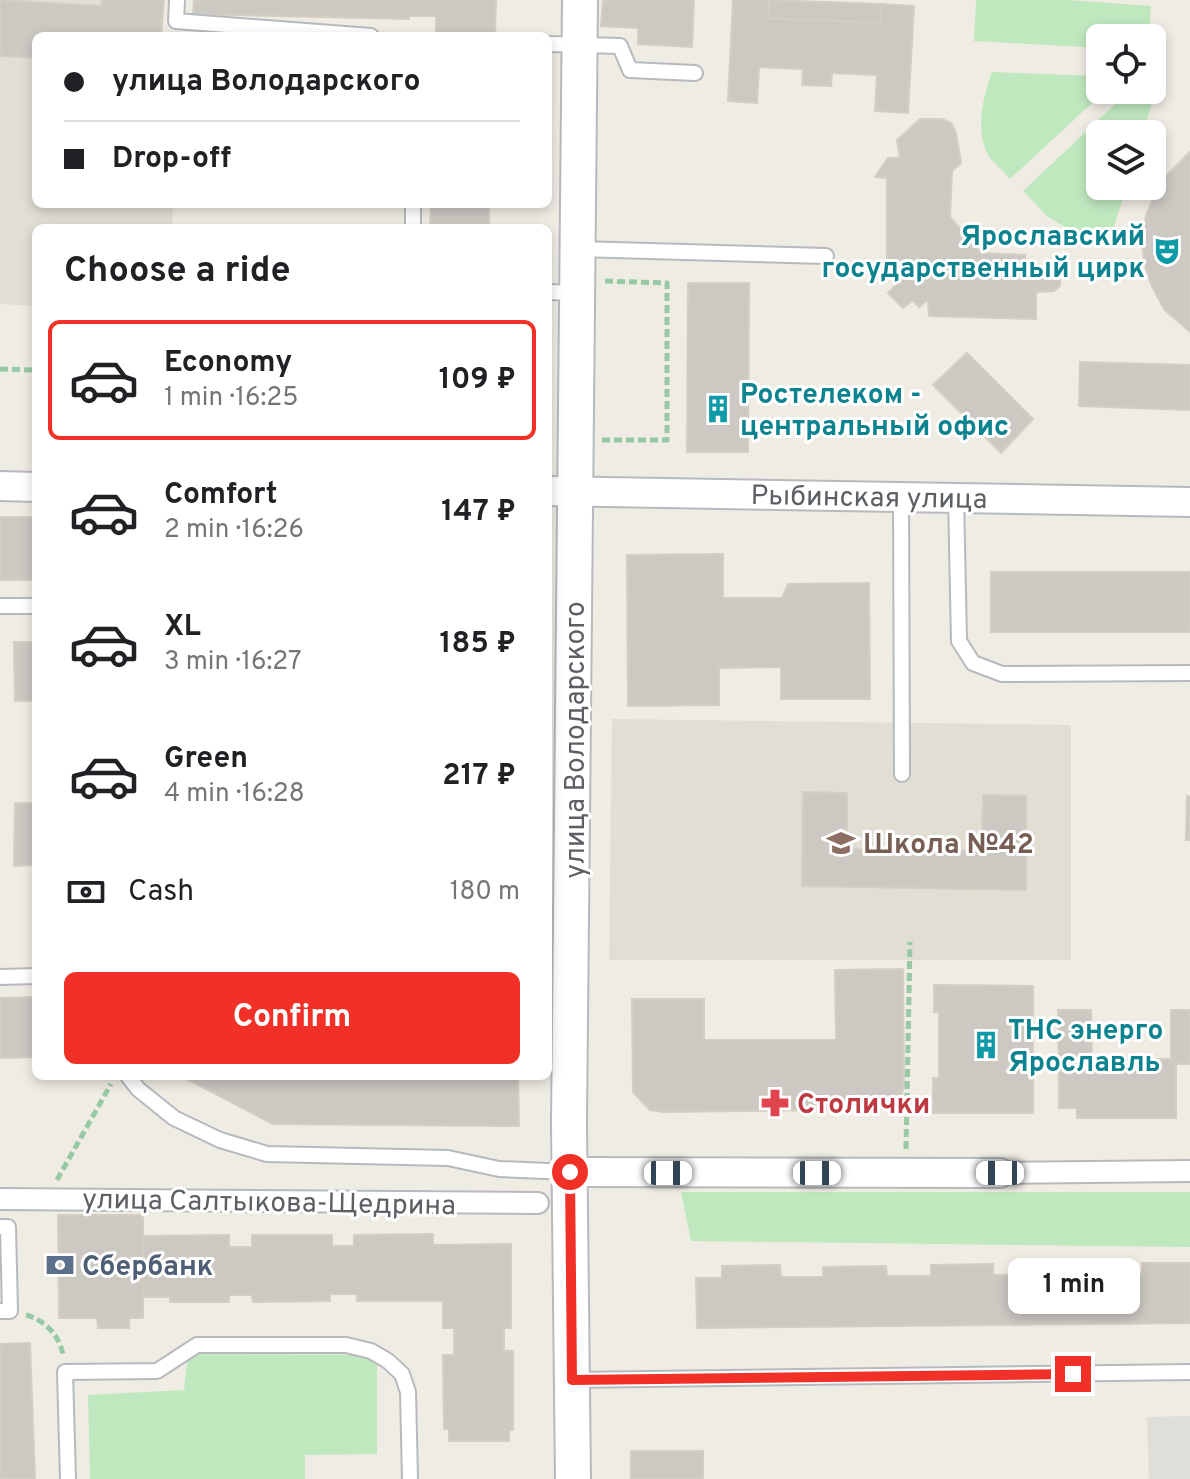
<!DOCTYPE html>
<meta charset="utf-8">
<style>
body{margin:0;font-family:Overpass,sans-serif;background:#f2f2f2;color:#202124;height:100vh;display:flex;flex-direction:column;font-size:30px;white-space:nowrap}
*{box-sizing:border-box;margin:0}
p{font-size:26px;color:#757577}
.icon{flex:none;width:44px;height:44px;fill:none;stroke:currentColor;stroke-width:2;stroke-linecap:round;stroke-linejoin:round}
.map{position:relative;flex:1;overflow:hidden}
.panel{position:absolute;left:32px;top:224px;width:520px;height:856px;display:flex;flex-direction:column;background:#fff;border-radius:12px;box-shadow:0 4px 12px #0003}
.panel>*{flex:none}
.hud{position:absolute;left:32px;top:32px;width:520px;height:176px;border-radius:12px;box-shadow:0 4px 12px #0003;display:grid;align-content:center;height:176px;padding:0 32px;background:#fff}
.buttons{position:absolute;left:1086px;top:24px;display:grid;gap:16px}
.buttons a{display:grid;place-items:center;width:80px;height:80px;border-radius:12px;background:#fff;box-shadow:0 4px 12px #0003;font-size:40px}
.end{position:absolute;width:36px;height:36px;margin:-18px;border:10px solid #f13128;background:#fff;box-shadow:0 0 0 4px #fff}
.from{border-radius:50%}
.bubble{position:absolute;height:56px;border-radius:12px;background:#fff;box-shadow:0 4px 12px #0003;font-size:26px;font-weight:700;line-height:56px;text-align:center}
.car{position:absolute;width:24px;height:48px;margin:-24px -12px;border-radius:10px;box-shadow:0 0 6px 2px #0007;background:linear-gradient(#fff 24%,#345 0 40%,#fff 0 76%,#345 0 86%,#fff 0)}
.hud b{display:flex;align-items:center;gap:28px;height:76px;font-size:30px}
.hud b+b{border-top:2px solid #e0e0e0}
.hud i{width:20px;height:20px;background:#202124}
ul{padding:0;list-style:none}
li{display:flex;align-items:center;gap:24px;height:120px;margin:0 16px 12px;padding:0 16px;border:4px solid transparent;border-radius:12px}
li div{flex:1}
li b{display:block;font-size:30px}
li em{font-style:normal;font-weight:700}
li.current{border-color:#f13128}
li>.icon{width:72px;height:72px;stroke-width:1.5}
h2{padding:0 32px;font-size:36px;line-height:96px}
.pay{display:flex;align-items:center;gap:20px;height:88px;padding:0 32px;font-size:30px}
.pay p{margin-inline-start:auto}
.cta{display:flex;gap:16px;margin-top:auto;padding:16px 32px}
.cta a{flex:1;height:92px;border-radius:12px;background:#f13128;color:#fff;font-size:32px;font-weight:700;line-height:92px;text-align:center}
.map>svg:first-child{display:block}
</style>
<div class="map">
<svg width="1190" height="1479" viewBox="0 0 1190 1479">
<rect width="100%" height="100%" fill="#efece4"/>
<!-- industrial -->
<path fill="#e0ded8" d="M1190 1416V1479H1149L1147 1417Z"/>
<!-- education -->
<path fill="#e1ded4" d="M0 0H164L161 32 186 34 36 36V204H173L172 228H36V306L0 304Z
M612 719 1071 725V960H609Z"/>
<!-- green -->
<path fill="#c0e8bf" d="M976 0H1067L1151 6 1149 38H1100V48L974 41Z
M992 72 1100 76V90H1106L1010 179C1004 171 993 163 988 155 975 129 983 97 992 72Z
M1130 90H1140L1153 99 1143 134H1100V186H1127L1112 233H1075L1048 217 1023 191Z
M681 1192H1190V1247L691 1241Z
M188 1354 377 1355V1454L305 1455V1479H90L88 1395 184 1390Z"/>
<!-- building -->
<path fill="#ccc9c3" stroke="#d4cec2" stroke-width="2" d="M0 0 101 6 102 0H164L161 36H36V58L0 56Z
M194 0H496L495 36H436V16H409V19L193 14Z
M603 0H694L692 47 638 44V28L601 26Z
M733 0H769L768 18 880 23 881 4 914 6 908 113 875 111 877 75 832 73 831 86 802 85 803 69 759 67 757 103 728 101Z
M769 0 881 4 880 23 768 18Z
M920 119H942L951 123 956 133 961 163 952 171 950 217 981 253 1025 255V278H1042L1044 271H1052L1060 277V286L1054 291 1036 292V319L929 316 928 299 919 307 913 300 903 308 888 293 902 279 894 268H887V178L875 177 888 158H900L897 140Z
M1190 152V332L1164 309 1151 284 1144 262 1142 240 1146 215 1157 190 1166 176Z
M431 204H489V228H430Z
M688 283H749L748 452H687Z
M967 353 1033 419 1001 453 933 385Z
M1080 362 1190 365V410L1079 406Z
M0 517H36V580H0Z
M723 554V598H782L788 584 869 583 870 699H781V667L719 668V705L628 706 627 555Z
M991 572H1190V632H991Z
M14 642H36V701H15Z
M803 792 847 793V849L982 851 983 795 1026 796V890L802 886Z
M1187 796 1190 797V840H1186Z
M15 803H36V865L14 866Z
M903 969 904 1087 900 1100 892 1109 663 1112 650 1110 633 1092 632 999H704V1040H836L835 970Z
M934 985 1033 986V1113H933V1078H939V1012H934Z
M36 997V1057L0 1058V998Z
M1058 1010H1091L1092 1059H1176V1118H1077V1108H1059Z
M1171 1010H1190V1064H1176V1059H1171Z
M181 1076H518L519 1126 273 1124Z
M58 1215H143V1318H129V1328H98L97 1318H59Z
M433 1234V1245L511 1244V1328H504V1351H513V1430H509V1441H449V1429H444L443 1355H454V1328H443V1301H357V1294H330V1301L253 1302 252 1295H229V1302H170V1297H143V1236L229 1235V1247H252V1235H332V1246H354V1235Z
M1098 1263 1099 1275 1142 1274V1263H1190V1323L697 1328 696 1278H722V1266L780 1265 781 1277H823V1267L886 1266 887 1276H931V1265L993 1264V1275H1038L1037 1264Z
M30 1343 35 1479H0V1344Z
M631 1451H703V1479H631Z"/>
<g fill="none" stroke-linecap="round" stroke-linejoin="round">
<defs>
<path id="service" d="M177 0 176 21 371 36
M548 44 620 46 630 70 695 73
M413 204V228
M578 249 826 256
M548 292 576 293
M901 497 902 774
M956 497 959 641 973 663 1002 674 1190 673
M0 606H36
M0 977 36 976
M128 1076 138 1089 174 1118 220 1140 267 1154 448 1158 499 1169 570 1172
M0 1227H8L10 1311H0
M572 1380 1190 1372
M68 1479 65 1372 157 1371 197 1345H346L371 1351 388 1361 402 1374 408 1392 410 1479"/>
<path id="pedestrian" d="M1000 1173 1190 1171
M0 1199 538 1203"/>
<path id="minor" d="M0 486 36 487
M548 491 1190 502
M570 1172 1000 1173"/>
<path id="tertiary" d="M573 1479 569 1122 580 0"/>
</defs>
<!-- service casing -->
<use href="#service" stroke="#b6babe" stroke-width="18"/>
<!-- pedestrian casing -->
<use href="#pedestrian" stroke="#b6babe" stroke-width="24"/>
<!-- minor casing -->
<use href="#minor" stroke="#b6babe" stroke-width="32"/>
<!-- tertiary casing -->
<use href="#tertiary" stroke="#b6babe" stroke-width="38"/>
<!-- path -->
<path stroke="#97c9a4" stroke-width="5" stroke-dasharray="8 4" stroke-linecap="butt" d="M0 369 36 370
M602 440H667V283L603 281
M906 1149 910 942
M57 1180 111 1084
M26 1315C45 1320 60 1336 63 1355"/>
<!-- service -->
<use href="#service" stroke="#fff" stroke-width="14"/>
<!-- pedestrian -->
<use href="#pedestrian" stroke="#fff" stroke-width="20"/>
<!-- minor -->
<use href="#minor" stroke="#fff" stroke-width="28"/>
<!-- tertiary -->
<use href="#tertiary" stroke="#fff" stroke-width="34"/>
</g>
<g fill="none" stroke-linecap="round" stroke-linejoin="round">
<!-- route -->
<path stroke="#f13128" stroke-width="10" d="M570 1172 572 1380 1073 1374"/>
</g>
<!-- icons -->
<defs>
<symbol id="theatre-bare" viewBox="-9 -9 18 18"><path d="M-5-5.5Q0-4 5-5.5V0Q5 5 0 6Q-5 5-5 0ZM-3.3-2.5H-1v1.5H-3.3ZM1-2.5H3.3v1.5H1ZM-2.8 1Q0 5.5 2.8 1Z" fill="#0f9aa8" stroke="#fff" stroke-width="2.5" paint-order="stroke"/></symbol>
<symbol id="building-bare" viewBox="-9 -9 18 18"><path d="M-4-6H4V6H1V3H-1V6H-4ZM-2.5-4.3h1.7v1.8h-1.7ZM.8-4.3h1.7v1.8H.8ZM-2.5-1h1.7V.8h-1.7ZM.8-1h1.7V.8H.8Z" fill="#0f9aa8" stroke="#fff" stroke-width="2.5" paint-order="stroke"/></symbol>
<symbol id="school-bare" viewBox="-9 -9 18 18"><path d="M0-5L7-2L0 1L-7-2ZM-4 1L0 2.5L4 1V4Q0 6-4 4Z" fill="#8d6e63" stroke="#fff" stroke-width="2.5" paint-order="stroke"/></symbol>
<symbol id="pharmacy-bare" viewBox="-9 -9 18 18"><path d="M-2-6h4v4h4v4h-4v4h-4v-4h-4v-4h4Z" fill="#e0444e" stroke="#fff" stroke-width="2.5" paint-order="stroke"/></symbol>
<symbol id="bank-bare" viewBox="-9 -9 18 18"><path d="M-6-4H6V4H-6ZM0-2.3a2.3 2.3 0 1 0 0 4.6a2.3 2.3 0 1 0 0-4.6Z" fill="#5c6f8a" stroke="#fff" stroke-width="2.5" paint-order="stroke"/></symbol>
</defs>
<g fill-rule="evenodd">
<use href="#theatre-bare" x="1147" y="231" width="40" height="40"/>
<use href="#building-bare" x="698" y="389" width="40" height="40"/>
<use href="#school-bare" x="821" y="823" width="40" height="40"/>
<use href="#building-bare" x="966" y="1025" width="40" height="40"/>
<use href="#pharmacy-bare" x="755" y="1083" width="40" height="40"/>
<use href="#bank-bare" x="40" y="1245" width="40" height="40"/>
</g>
<g text-anchor="middle" stroke-width="6" stroke-linejoin="round" paint-order="stroke">
<!-- culture labels -->
<g font-size="28" font-weight="bold" fill="#0d838f" stroke="#fff" text-anchor="start">
<text x="1145" y="245" text-anchor="end">Ярославский<tspan x="1145" dy="32">государственный цирк</tspan></text>
<text x="740" y="403">Ростелеком -<tspan x="740" dy="32">центральный офис</tspan></text>
<text x="1008" y="1039">ТНС энерго<tspan x="1008" dy="32">Ярославль</tspan></text>
</g>
<!-- street labels -->
<g font-size="28" fill="#5c6065" stroke="#fff">
<text transform="translate(869 496) rotate(1)" y="10">Рыбинская улица</text>
<text transform="translate(574 740) rotate(-90)" y="10">улица Володарского</text>
<text transform="translate(269 1201) rotate(1)" y="10">улица Салтыкова-Щедрина</text>
</g>
<!-- education labels -->
<g font-size="28" font-weight="bold" fill="#785e54" stroke="#fff" text-anchor="start">
<text x="863" y="853">Школа №42</text>
</g>
<!-- health labels -->
<g font-size="28" font-weight="bold" fill="#be3a42" stroke="#fff" text-anchor="start">
<text x="797" y="1113">Столички</text>
</g>
<!-- service labels -->
<g font-size="28" font-weight="bold" fill="#4e5e75" stroke="#fff" text-anchor="start">
<text x="82" y="1275">Сбербанк</text>
</g>
</g>
</svg>
<div class="buttons">
<a><svg class="icon" aria-label="locate" viewBox="0 0 24 24"><circle cx="12" cy="12" r="6"/><path d="M12 2v4M12 18v4M2 12h4M18 12h4"/></svg></a>
<a><svg class="icon" aria-label="layers" viewBox="0 0 24 24"><path d="M12 4l9 5-9 5-9-5zM3 14l9 5 9-5"/></svg></a>
</div>
<i class="end from" style="left:570px;top:1172px"></i>
<i class="end" style="left:1073px;top:1374px"></i>
<div class="bubble" style="left:1008px;top:1258px;width:132px">1 min</div>
<i class="car" style="left:668px;top:1173px;rotate:90deg"></i>
<i class="car" style="left:817px;top:1173px;rotate:90deg"></i>
<i class="car" style="left:1000px;top:1173px;rotate:270deg"></i>
<div class="hud">
<b><i class="from"></i>улица Володарского</b>
<b><i></i>Drop-off</b>
</div>
<section class="panel">
<h2>Choose a ride</h2>
<ul>
<li class="current"><svg class="icon" aria-label="car" viewBox="0 0 24 24"><path d="M5 17H2v-5l4-1 3-4h7l3 4 3 1v5h-3M9 17h6M6 11h13"/><circle cx="7" cy="17" r="2"/><circle cx="17" cy="17" r="2"/></svg><div><b>Economy</b><p>1 min · 16:25</p></div><em>109 ₽</em></li>
<li><svg class="icon" aria-label="car" viewBox="0 0 24 24"><path d="M5 17H2v-5l4-1 3-4h7l3 4 3 1v5h-3M9 17h6M6 11h13"/><circle cx="7" cy="17" r="2"/><circle cx="17" cy="17" r="2"/></svg><div><b>Comfort</b><p>2 min · 16:26</p></div><em>147 ₽</em></li>
<li><svg class="icon" aria-label="car" viewBox="0 0 24 24"><path d="M5 17H2v-5l4-1 3-4h7l3 4 3 1v5h-3M9 17h6M6 11h13"/><circle cx="7" cy="17" r="2"/><circle cx="17" cy="17" r="2"/></svg><div><b>XL</b><p>3 min · 16:27</p></div><em>185 ₽</em></li>
<li><svg class="icon" aria-label="car" viewBox="0 0 24 24"><path d="M5 17H2v-5l4-1 3-4h7l3 4 3 1v5h-3M9 17h6M6 11h13"/><circle cx="7" cy="17" r="2"/><circle cx="17" cy="17" r="2"/></svg><div><b>Green</b><p>4 min · 16:28</p></div><em>217 ₽</em></li>
</ul>
<div class="pay"><svg class="icon" aria-label="cash" viewBox="0 0 24 24"><path d="M3 7h18v10H3z"/><circle cx="12" cy="12" r="2"/></svg>Cash<p>180 m</p></div>
<div class="cta"><a>Confirm</a></div>
</section>
</div>
